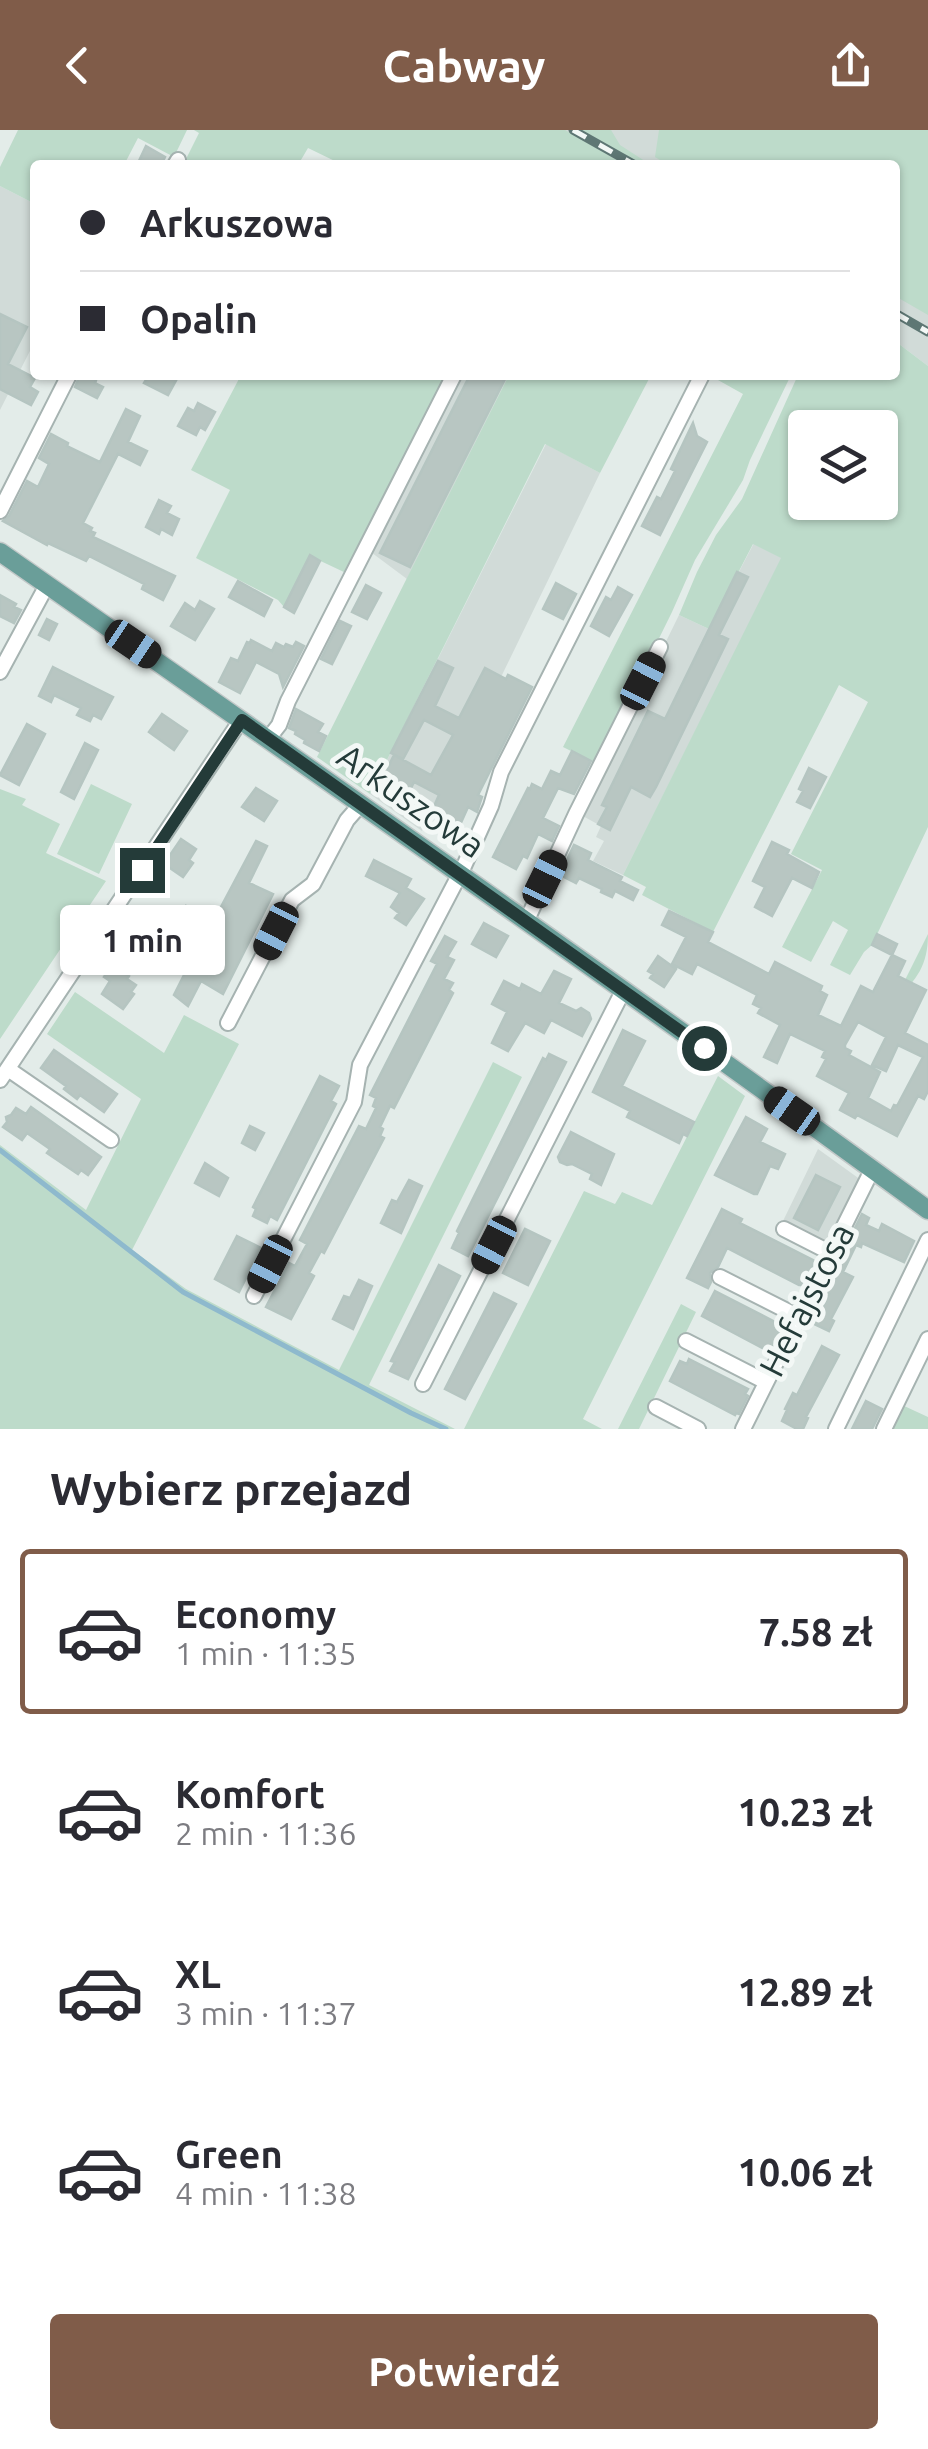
<!DOCTYPE html>
<html lang="pl">
<meta charset="utf-8">
<style>
body{margin:0;font-family:Ubuntu,sans-serif;background:#f7f7f7;color:#2b2b33;height:100vh;display:flex;flex-direction:column;font-size:38px;white-space:nowrap}
*{box-sizing:border-box;margin:0}
p{font-size:32px;color:#7c7c81}
.icon{flex:none;width:55px;height:55px;fill:none;stroke:currentColor;stroke-width:2;stroke-linecap:round;stroke-linejoin:round}
.map{position:relative;height:1299px;overflow:hidden}
.details{display:flex;flex-direction:column;background:#fff;flex:1}
.details>*{flex:none}
.top-card{position:absolute;left:30px;top:30px;width:870px;height:220px;border-radius:10px;box-shadow:0 2px 8px #0004;display:grid;align-content:center;height:220px;padding:0 50px;background:#fff}
.buttons{position:absolute;left:788px;top:280px;display:grid;gap:20px}
.buttons a{display:grid;place-items:center;width:110px;height:110px;border-radius:10px;background:#fff;box-shadow:0 2px 8px #0004;font-size:50px}
.end{position:absolute;width:45px;height:45px;margin:-22px;border:12px solid #243b39;background:#fff;box-shadow:0 0 0 5px #fff}
.from{border-radius:50%}
.bubble{position:absolute;height:70px;border-radius:10px;background:#fff;box-shadow:0 2px 8px #0004;font-size:32px;font-weight:700;line-height:70px;text-align:center}
.car{position:absolute;width:30px;height:60px;margin:-30px -15px;border-radius:12px;box-shadow:0 0 8px 2px #0007;background:linear-gradient(#222 24%,#8ab4d8 0 40%,#222 0 76%,#8ab4d8 0 86%,#222 0)}
.top-card b{display:flex;align-items:center;gap:35px;height:95px;font-size:38px}
.top-card b+b{border-top:2px solid #e1e1e2}
.top-card i{width:25px;height:25px;background:#2b2b33}
ul{padding:0;list-style:none}
li{display:flex;align-items:center;gap:30px;height:165px;margin:0 20px 15px;padding:0 30px;border:5px solid transparent;border-radius:10px}
li div{flex:1}
li b{display:block;font-size:38px}
li em{font-style:normal;font-weight:700}
li.on{border-color:#805c49}
li>.icon{width:90px;height:90px;stroke-width:1.5}
h2{padding:0 50px;font-size:45px;line-height:120px}
.primary-button{display:flex;gap:20px;margin-top:auto;padding:20px 50px}
.primary-button a{flex:1;height:115px;border-radius:10px;background:#805c49;color:#fff;font-size:40px;font-weight:700;line-height:115px;text-align:center}
header{display:flex;justify-content:space-between;align-items:center;height:130px;padding:0 50px;background:#805c49;color:#fff;font-size:45px;font-weight:700}
.map>svg:first-child{display:block}
</style>
<header><svg class="icon" aria-label="back" viewBox="0 0 24 24"><path d="M15 5l-7 7 7 7"/></svg>Cabway<svg class="icon" aria-label="share" viewBox="0 0 24 24"><path d="M12 15V3M7 8l5-5 5 5M5 13v7h14v-7"/></svg></header>
<div class="map">
<svg width="928" height="1299" viewBox="0 0 928 1299">
<rect width="100%" height="100%" fill="#e3ece9"/>
<!-- built -->
<path fill="#d1dbd8" d="M484 0H674L734 35H550Z
M0 56 35 74V211L0 280Z
M895 126 928 145V236L895 211Z
M445 245H509L407 449 360 414Z
M546 314 600 343 502 545 422 701 370 664Z
M754 413 782 428 623 745 593 731 604 711 596 707 601 696 581 685 679 485 709 499Z
M818 1019 861 1050 828 1114 783 1091Z"/>
<!-- green -->
<path fill="#bddbca" fill-rule="evenodd" d="M18 0H187L174 27 138 8 124 35H35V74L0 56V37Z
M194 0H565L626 35H343L308 18 298 35H183L199 3Z
M580 0H611L620 15 651 35H641Z
M659 0H928V185L895 166V35H668L655 27Z
M895 211 928 236V697L872 815 864 822 850 845 830 835 848 800 833 791 811 832 782 817 822 740 791 724 868 572 839 555 713 802 642 765 646 757 623 745 781 428 753 414 709 499 679 485 697 442 716 405 742 369 798 245H895ZM805 298H880V372H805Z
M241 245H445L346 443 310 426 284 477 278 470 196 428 230 360 191 340Z
M509 245H651L600 343 545 314 370 664 317 627Z
M709 245H791L750 330 743 350 695 430 672 482 597 634 563 617 743 264Z
M91 654 132 674 99 744 57 724Z
M0 659 26 669 22 675 60 694 46 723 106 751 0 909Z
M928 804C928 835 917 850 895 870Z
M75 862 164 923 184 885 239 914 132 1120 186 1159 339 1240 493 932 522 947 369 1255 455 1299H0V1015L86 1080 141 969 47 904Z
M718 946 745 966 583 1289 602 1299H464L584 1061 615 1074 622 1062 652 1075Z
M681 1174 696 1182 639 1299H618Z
M902 1275 928 1287V1299H890Z"/>
<g fill="none" stroke-linecap="round" stroke-linejoin="round">
<!-- stream -->
<path stroke="#8eb9cd" stroke-width="5" d="M0 1020 183 1162 411 1283 446 1299"/>
</g>
<!-- building -->
<path fill="#b8c6c2" stroke="#b5c5c1" stroke-width="2.5" fill-rule="evenodd" d="M146 16 165 27 161 35H147L139 31Z
M0 184 27 197 8 234 35 248 30 257 38 262 31 275 0 259Z
M80 245H98L95 253 103 257 97 268 75 257Z
M149 245H179L168 265 144 253Z
M470 245H507L410 437 380 423Z
M198 273 215 282 205 300 200 297 196 305 178 296 188 278 194 281Z
M126 279 140 286 128 312 147 321 140 335 118 324 83 393 92 398 90 401 95 403 93 407 175 446 163 470 142 459 144 454 89 426 86 431 48 413 47 415 3 391 9 386 27 351 38 357 49 334 39 328 51 304 68 313 67 316 100 332Z
M693 293 697 306 707 312 660 405 642 396 657 367 661 369 675 341 671 339Z
M159 370 171 376 167 383 179 389 172 405 161 399 159 404 146 397Z
M310 425 320 431 294 483 284 477Z
M737 442 748 447 719 505 728 509 656 657 650 667 631 657 610 700 598 694 607 677 602 675 648 581 665 589Z
M238 451 272 470 264 486 229 467Z
M556 453 576 464 563 489 543 479Z
M366 455 381 463 367 489 352 482Z
M618 457 632 465 609 506 591 496 606 467 611 470Z
M0 465 16 474 14 477 21 480 14 493 0 486Z
M200 471 214 479 195 510 171 496 185 473 195 480Z
M47 489 57 494 49 510 39 505Z
M340 491 351 496 332 534 321 529Z
M251 510 272 521 276 513 284 517 286 514 293 517 296 512 304 516 283 557 279 544 256 532 240 563 219 552 231 528 238 531 247 512 250 513Z
M438 531 453 538 435 576 459 588 485 538 506 549 508 545 532 557 478 665 482 667 477 682 468 677 460 695 431 683 439 665 414 652 409 662 403 659 402 662 381 651 394 625 431 645 453 605 424 590 403 629 391 623Z
M53 537 113 567 101 589 93 585 90 591 77 585 81 578 54 565 51 572 39 566Z
M296 579 323 594 318 602 326 606 319 621 304 613 305 610 295 604 296 601 289 598Z
M162 584 187 601 174 620 149 602Z
M27 594 45 604 19 655 0 645Z
M85 613 98 620 74 669 61 662Z
M572 621 591 631 574 664 558 658 543 688 559 696 552 711 538 704 527 728 523 726 516 739 493 727 528 658 530 659 532 654 542 659 551 641 560 645Z
M809 638 826 647 810 678 797 672 803 661 799 659Z
M256 658 277 671 264 691 242 677Z
M181 709 196 719 189 730 193 733 183 747 164 734Z
M256 711 267 716 249 753 273 764 223 864 201 851 188 876 174 865 185 843 175 838 182 825 190 829 201 807 176 795 186 776 214 790Z
M772 712 789 720 787 724 819 742 812 758 792 748 772 786 755 777 765 757 753 751Z
M574 715 591 723 588 730 622 747 620 751 638 760 633 770 615 761 612 767 601 762 602 759 579 748 576 753 560 745Z
M374 730 411 749 406 758 424 769 406 795 395 788 399 783 391 777 400 763 366 746Z
M669 781 713 802 708 812 769 844 775 832 822 856 820 861 827 865 818 885 841 896 861 856 873 862 892 825 905 831 898 846 926 860 905 903 928 915V961L924 969 918 966 897 1006 857 985 855 988 840 980 849 963 817 946 826 929 822 927 825 921 790 904 777 933 764 927 780 895 758 883 761 878 753 874 757 865 697 834 692 844 672 834 686 807 662 795ZM858 892 886 907 872 935 886 941 898 915 923 927 897 976 894 975 891 981 868 968 880 942 849 925 851 921 845 918V915Z
M484 793 508 806 496 827 472 814Z
M877 804 897 814 892 825 872 815Z
M445 806 456 812 447 827 454 830 444 849 453 853 449 860 453 863 394 978 390 976 380 997 383 999 380 1006 384 1008 324 1123 321 1121 309 1143 314 1146 291 1189 266 1177 289 1133 295 1136 307 1114 300 1110 359 996 366 999 376 978 373 976 376 968 370 965 437 834 431 831Z
M658 826 676 839 664 857 650 848 653 844 648 841Z
M112 835 129 846 127 849 136 855 131 862 134 864 123 879 102 864 110 851 104 847Z
M554 841 571 849 559 873 576 881 581 878 589 883 591 889 582 906 551 890 544 903 525 893 508 921 492 913 507 882 492 874 504 851 520 859 522 854 541 864Z
M623 900 645 911 622 956 694 992 687 1006 683 1004 679 1013 627 987 630 981 593 962Z
M54 920 117 964 104 982 80 965 77 969 64 959 66 956 41 938Z
M549 924 566 932 468 1126 452 1118 459 1103 457 1101 543 928 546 930Z
M320 946 339 956 331 971 336 974 277 1090 270 1086 267 1093 253 1086 256 1079 253 1077Z
M31 977 101 1027 88 1045 81 1040 78 1044 47 1023 50 1019 27 1003 22 1010 3 997 7 992 6 987 11 985 16 978 26 984Z
M746 987 767 999 760 1012 785 1024 778 1039 770 1036 757 1064H754L715 1045Z
M250 996 264 1003 255 1020 242 1013Z
M571 1002 614 1024 601 1055 590 1049 592 1044 572 1034 567 1035 560 1032 558 1027Z
M205 1033 228 1048 219 1066 195 1053Z
M816 1045 840 1057 818 1100 794 1088Z
M409 1050 422 1056 401 1103 381 1093 392 1070 397 1072Z
M722 1079 742 1089 740 1093 815 1131 803 1155H799L727 1118 718 1137 710 1143 711 1152 708 1158 687 1148Z
M862 1084 869 1088 866 1095 879 1101 882 1094 914 1111 904 1132 862 1113 861 1117 856 1115 843 1142 853 1147 831 1189 834 1191 829 1201 814 1194 829 1164 823 1161Z
M525 1099 550 1111 528 1155 503 1143Z
M237 1106 261 1118 239 1162 215 1149Z
M439 1135 460 1146 408 1249 390 1241 395 1232 391 1231Z
M359 1150 372 1156 353 1199 333 1189 344 1166 350 1168Z
M715 1161 779 1194 777 1199 780 1201 771 1219 767 1218 766 1220 702 1186Z
M494 1163 516 1174 465 1269 445 1259Z
M822 1216 839 1225 806 1287 808 1288 803 1299H797L782 1291 787 1280 785 1279 793 1263 797 1265Z
M689 1229 748 1259 745 1264 748 1266 739 1284 736 1283 735 1285 670 1251 680 1231 687 1234Z
M866 1271 882 1279 872 1299H852Z"/>
<g fill="none" stroke-linecap="round" stroke-linejoin="round">
<defs>
<path id="minor" d="M175 35 178 30
M0 381 69 245
M0 542 47 455
M268 609 279 595 288 571 454 245
M526 792 576 684 660 517
M228 893 292 770 313 754 347 690 361 674
M8 939 111 1010
M0 950 241 590
M784 1099 831 1123
M720 1147 799 1187
M254 1166 354 972 360 935 464 736 491 676 501 642 702 245
M686 1211 766 1252
M423 1254 623 861
M656 1277 698 1299
M743 1299 872 1040
M836 1299 928 1110
M884 1299 928 1209"/>
<path id="major" d="M0 422C311 639 622 856 928 1080"/>
</defs>
<!-- minor casing -->
<use href="#minor" stroke="#a6b3b1" stroke-width="18"/>
<!-- major casing -->
<use href="#major" stroke="#c2c8c8" stroke-width="21"/>
<!-- minor -->
<use href="#minor" stroke="#fff" stroke-width="14"/>
<!-- major -->
<use href="#major" stroke="#6a9e99" stroke-width="18"/>
<defs>
<path id="rail" d="M573 0 635 35
M895 183 928 202"/>
</defs>
<!-- rail casing -->
<use href="#rail" stroke="#5e7774" stroke-width="9"/>
<!-- rail -->
<use href="#rail" stroke="#f3f8f6" stroke-width="5" stroke-dasharray="15" stroke-linecap="butt"/>
</g>
<g fill="none" stroke-linecap="round" stroke-linejoin="round">
<!-- route -->
<path stroke="#243b39" stroke-width="12" d="M142 740 242 590 704 918"/>
</g>
<g text-anchor="middle" stroke-width="10" stroke-linejoin="round" paint-order="stroke">
<!-- street labels -->
<g font-size="35" fill="#243b39" stroke="#f3f8f6">
<text transform="translate(411 671) rotate(35)" y="12">Arkuszowa</text>
<text transform="translate(807 1170) rotate(-63)" y="12">Hefajstosa</text>
</g>
</g>
</svg>
<div class="buttons">
<a><svg class="icon" aria-label="layers" viewBox="0 0 24 24"><path d="M12 4l9 5-9 5-9-5zM3 14l9 5 9-5"/></svg></a>
</div>
<i class="end from" style="left:704px;top:918px"></i>
<i class="end" style="left:142px;top:740px"></i>
<div class="bubble" style="left:60px;top:775px;width:165px">1 min</div>
<i class="car" style="left:133px;top:514px;rotate:124deg"></i>
<i class="car" style="left:643px;top:551px;rotate:27deg"></i>
<i class="car" style="left:545px;top:749px;rotate:26deg"></i>
<i class="car" style="left:276px;top:801px;rotate:207deg"></i>
<i class="car" style="left:792px;top:981px;rotate:305deg"></i>
<i class="car" style="left:494px;top:1115px;rotate:207deg"></i>
<i class="car" style="left:270px;top:1134px;rotate:207deg"></i>
<div class="top-card">
<b><i class="from"></i>Arkuszowa</b>
<b><i></i>Opalin</b>
</div>
</div>
<section class="details">
<h2>Wybierz przejazd</h2>
<ul>
<li class="on"><svg class="icon" aria-label="car" viewBox="0 0 24 24"><path d="M5 17H2v-5l4-1 3-4h7l3 4 3 1v5h-3M9 17h6M6 11h13"/><circle cx="7" cy="17" r="2"/><circle cx="17" cy="17" r="2"/></svg><div><b>Economy</b><p>1 min · 11:35</p></div><em>7.58 zł</em></li>
<li><svg class="icon" aria-label="car" viewBox="0 0 24 24"><path d="M5 17H2v-5l4-1 3-4h7l3 4 3 1v5h-3M9 17h6M6 11h13"/><circle cx="7" cy="17" r="2"/><circle cx="17" cy="17" r="2"/></svg><div><b>Komfort</b><p>2 min · 11:36</p></div><em>10.23 zł</em></li>
<li><svg class="icon" aria-label="car" viewBox="0 0 24 24"><path d="M5 17H2v-5l4-1 3-4h7l3 4 3 1v5h-3M9 17h6M6 11h13"/><circle cx="7" cy="17" r="2"/><circle cx="17" cy="17" r="2"/></svg><div><b>XL</b><p>3 min · 11:37</p></div><em>12.89 zł</em></li>
<li><svg class="icon" aria-label="car" viewBox="0 0 24 24"><path d="M5 17H2v-5l4-1 3-4h7l3 4 3 1v5h-3M9 17h6M6 11h13"/><circle cx="7" cy="17" r="2"/><circle cx="17" cy="17" r="2"/></svg><div><b>Green</b><p>4 min · 11:38</p></div><em>10.06 zł</em></li>
</ul>
<div class="primary-button"><a>Potwierdź</a></div>
</section>
